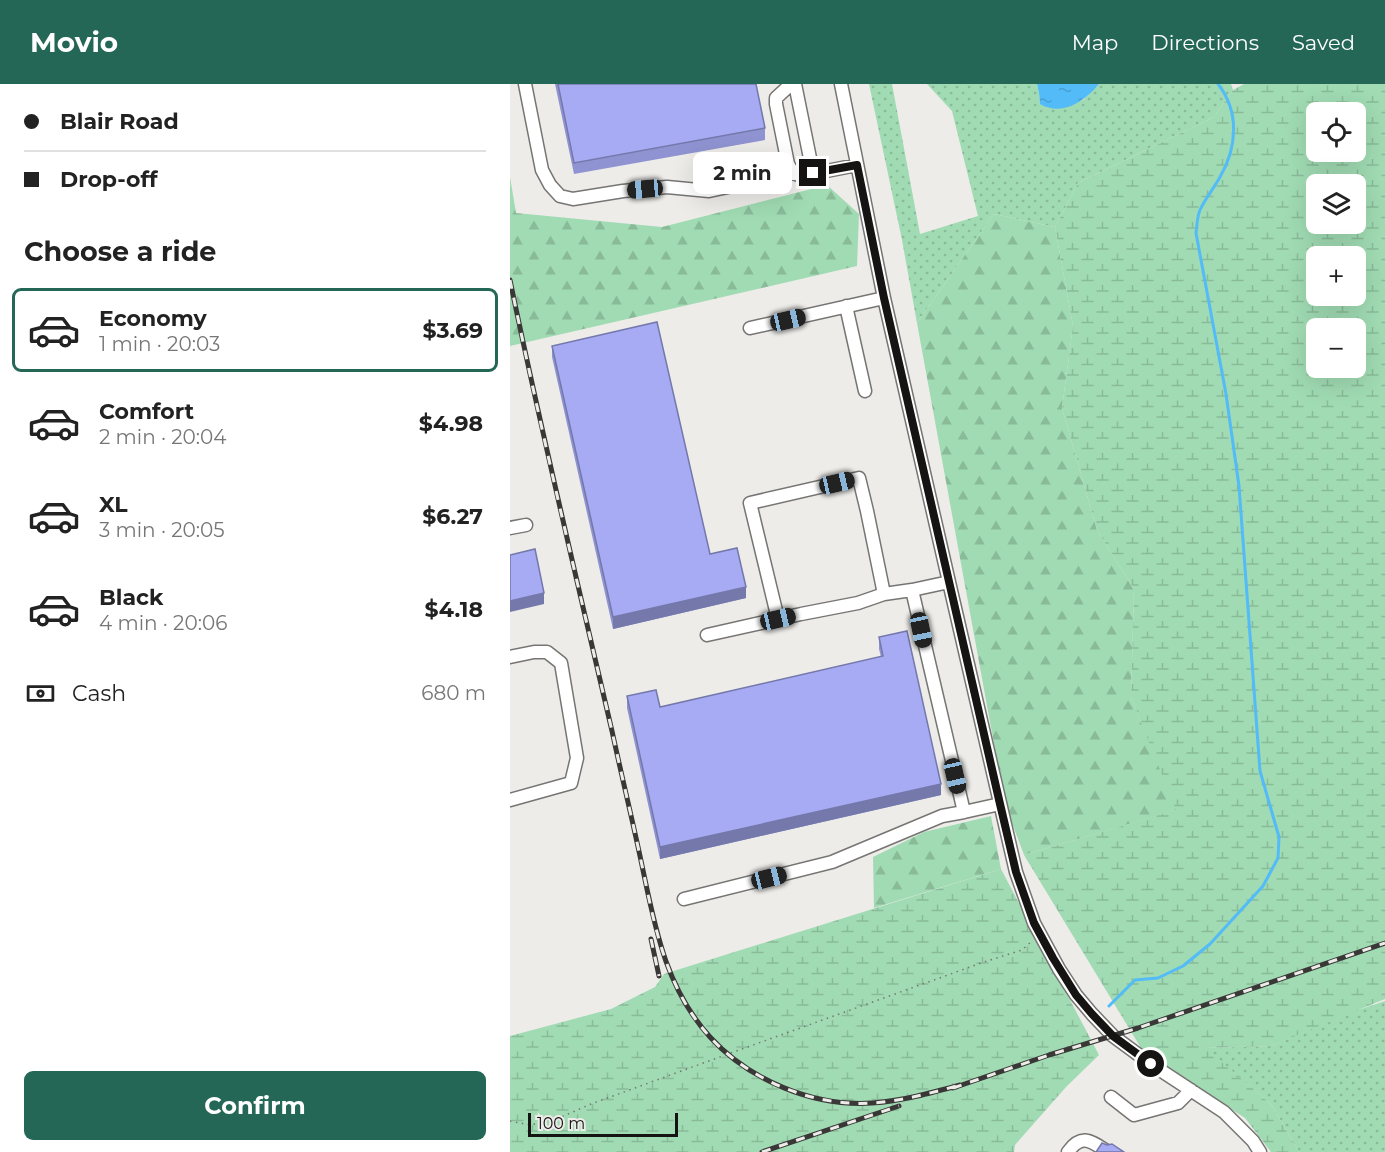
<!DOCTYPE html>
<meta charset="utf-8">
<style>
body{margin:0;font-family:Montserrat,sans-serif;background:#f6f6f6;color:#222;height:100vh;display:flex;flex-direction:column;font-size:22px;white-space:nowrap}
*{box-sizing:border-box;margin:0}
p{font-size:20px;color:#767676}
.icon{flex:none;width:33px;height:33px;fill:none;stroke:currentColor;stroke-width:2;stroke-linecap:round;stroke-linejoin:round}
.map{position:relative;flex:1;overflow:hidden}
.side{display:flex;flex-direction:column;background:#fff;width:510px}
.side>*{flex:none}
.hud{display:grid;align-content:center;height:132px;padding:0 24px;background:#fff}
.buttons{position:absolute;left:796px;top:18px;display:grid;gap:12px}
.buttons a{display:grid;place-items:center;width:60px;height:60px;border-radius:9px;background:#fff;box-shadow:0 6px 24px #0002;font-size:30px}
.scale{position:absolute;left:18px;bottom:15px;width:150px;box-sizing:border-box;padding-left:6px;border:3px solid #151413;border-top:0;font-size:16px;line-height:21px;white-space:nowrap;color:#151413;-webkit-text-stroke:4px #edece9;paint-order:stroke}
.end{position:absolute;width:27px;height:27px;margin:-14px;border:8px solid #151413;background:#fff;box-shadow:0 0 0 3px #fff}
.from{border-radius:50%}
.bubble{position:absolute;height:42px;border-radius:9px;background:#fff;box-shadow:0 6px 24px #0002;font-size:20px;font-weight:700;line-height:42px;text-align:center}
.car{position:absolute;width:18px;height:36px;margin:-18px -9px;border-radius:8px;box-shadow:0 0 4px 2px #0007;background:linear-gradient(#222 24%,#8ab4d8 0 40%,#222 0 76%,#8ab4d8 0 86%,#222 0)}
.hud b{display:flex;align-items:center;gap:21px;height:57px;font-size:22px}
.hud b+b{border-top:2px solid #e0e0e0}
.hud i{width:15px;height:15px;background:#222}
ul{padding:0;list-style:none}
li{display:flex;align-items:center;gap:18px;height:84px;margin:0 12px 9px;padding:0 12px;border:3px solid transparent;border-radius:9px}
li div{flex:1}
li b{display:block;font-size:22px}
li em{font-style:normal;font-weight:700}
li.active{border-color:#256757}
li>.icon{width:54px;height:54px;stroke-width:1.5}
h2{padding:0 24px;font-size:27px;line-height:72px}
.pay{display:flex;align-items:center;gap:15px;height:66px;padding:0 24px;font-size:22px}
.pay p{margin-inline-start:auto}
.button{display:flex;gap:12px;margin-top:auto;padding:12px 24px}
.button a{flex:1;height:69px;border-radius:9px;background:#256757;color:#fff;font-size:24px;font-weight:700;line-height:69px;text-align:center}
header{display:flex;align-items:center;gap:36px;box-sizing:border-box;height:84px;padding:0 30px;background:#256757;color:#fff}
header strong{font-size:28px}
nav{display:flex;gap:33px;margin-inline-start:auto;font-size:21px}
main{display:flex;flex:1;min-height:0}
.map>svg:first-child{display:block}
</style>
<header>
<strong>Movio</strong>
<nav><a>Map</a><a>Directions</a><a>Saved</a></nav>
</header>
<main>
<section class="side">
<div class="hud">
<b><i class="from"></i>Blair Road</b>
<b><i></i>Drop-off</b>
</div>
<h2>Choose a ride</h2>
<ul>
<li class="active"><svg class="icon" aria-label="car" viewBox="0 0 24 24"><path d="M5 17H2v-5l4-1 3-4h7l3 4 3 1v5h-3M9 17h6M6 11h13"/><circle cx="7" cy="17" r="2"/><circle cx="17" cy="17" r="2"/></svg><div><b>Economy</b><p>1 min · 20:03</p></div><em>$3.69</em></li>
<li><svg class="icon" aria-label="car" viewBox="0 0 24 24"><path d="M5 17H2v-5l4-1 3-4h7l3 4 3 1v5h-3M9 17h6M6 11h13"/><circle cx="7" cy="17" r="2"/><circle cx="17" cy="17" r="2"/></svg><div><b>Comfort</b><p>2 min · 20:04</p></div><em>$4.98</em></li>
<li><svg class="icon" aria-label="car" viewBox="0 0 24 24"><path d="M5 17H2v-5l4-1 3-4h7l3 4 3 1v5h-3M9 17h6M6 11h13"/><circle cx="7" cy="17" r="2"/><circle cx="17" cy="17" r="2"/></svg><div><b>XL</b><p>3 min · 20:05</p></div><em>$6.27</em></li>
<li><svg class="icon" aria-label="car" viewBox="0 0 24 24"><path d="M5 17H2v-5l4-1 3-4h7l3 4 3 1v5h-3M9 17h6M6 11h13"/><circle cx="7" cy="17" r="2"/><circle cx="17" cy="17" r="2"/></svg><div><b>Black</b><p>4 min · 20:06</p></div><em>$4.18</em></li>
</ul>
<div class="pay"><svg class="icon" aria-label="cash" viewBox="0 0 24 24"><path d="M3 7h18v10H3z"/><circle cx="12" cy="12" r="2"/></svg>Cash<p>680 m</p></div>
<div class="button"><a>Confirm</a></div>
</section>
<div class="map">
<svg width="875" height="1068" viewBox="0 0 875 1068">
<defs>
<pattern id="grass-dots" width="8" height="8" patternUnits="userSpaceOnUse" patternTransform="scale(1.5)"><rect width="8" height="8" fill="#a0dbb3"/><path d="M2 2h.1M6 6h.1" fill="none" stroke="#89bb99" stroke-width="1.8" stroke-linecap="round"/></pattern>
<pattern id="forest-firs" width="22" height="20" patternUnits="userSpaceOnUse" patternTransform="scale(1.5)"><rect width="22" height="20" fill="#a0dbb3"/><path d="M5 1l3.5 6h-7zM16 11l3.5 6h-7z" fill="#89bb99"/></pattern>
<pattern id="wetland-marsh" width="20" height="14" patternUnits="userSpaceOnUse" patternTransform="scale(1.5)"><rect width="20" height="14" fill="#a0dbb3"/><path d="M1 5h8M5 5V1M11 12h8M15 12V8" fill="none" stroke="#89bb99"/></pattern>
<pattern id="water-ripples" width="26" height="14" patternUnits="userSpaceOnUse" patternTransform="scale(1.5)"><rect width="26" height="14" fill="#53bbf7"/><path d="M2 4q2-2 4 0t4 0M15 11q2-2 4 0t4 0" fill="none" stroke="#47a0d3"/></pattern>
</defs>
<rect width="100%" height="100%" fill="#edece9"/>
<!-- grass -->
<path fill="url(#grass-dots)" d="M359 0H382L410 150 468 132 442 27 417 0H527L529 9 530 20 573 16 589 0H721L723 6 704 33 568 99 545 143 484 130 407 239 392 156Z
M875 917V1068H789L761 1020 694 964 761 962 839 929Z"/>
<!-- forest -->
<path fill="url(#forest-firs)" d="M0 93 6 129 152 143 317 101 349 130 347 182 0 262Z
M484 130 545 143 563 242 552 324 587 446 624 505 621 613 667 726 514 771 495 720 407 239Z
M481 732 491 785 364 824 363 773 414 748Z"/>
<!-- wetland -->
<path fill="url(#wetland-marsh)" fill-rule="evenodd" d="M734 0H875V915L761 962 695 964 761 1020 789 1068H761L735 1034 634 969 514 771 666 726 621 613 624 505 587 446 552 324 563 242 545 143 568 99 704 33 723 6ZM807 28H846V68H807ZM807 100H846V140H807ZM807 172H846V212H807ZM807 244H846V284H807Z
M491 785 589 971 556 1003 505 1061 504 1068H0V952L101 925 145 903 154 890Z"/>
<!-- water -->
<path fill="url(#water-ripples)" d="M527 0H589C575 17 552 33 530 20L529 9Z"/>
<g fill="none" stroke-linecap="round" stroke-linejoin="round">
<!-- stream -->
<path stroke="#53bbf7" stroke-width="3" d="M599 922 625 896 648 894 673 882 700 860 753 802 768 774 769 753 750 687 729 402 716 310 686 149C687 142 687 133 690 126 695 115 704 104 710 93 727 64 730 28 708 0"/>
<defs>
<path id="minor" d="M15 0 32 86 40 101 50 112 63 115 113 107 157 103 199 107 283 89
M281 0 266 14V20L278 80 283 89 291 92 347 81
M285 0 303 89
M331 0 374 214 439 498 506 788 524 839 549 885 566 911 582 930 603 952 641 980 714 1028 743 1057 750 1068
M336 222 355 307
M240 244 374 214
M0 444 16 441
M268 535 240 419 349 394 357 427 374 510
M197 551 291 530 348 519 374 510 402 506 439 498
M0 573 24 568H37L51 579 67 674 61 699 0 716
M454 728 490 720
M174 815 322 778 432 732 454 728 402 506
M601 1013 624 1031 668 1019 681 1006
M558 1068C572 1048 582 1058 598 1068"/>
</defs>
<!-- minor casing -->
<use href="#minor" stroke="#767573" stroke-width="15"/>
<!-- path -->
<path stroke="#777674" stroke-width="1.5" stroke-dasharray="1.5 4.5" stroke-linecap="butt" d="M0 1037 20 1041 42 1037 81 1020 218 970 474 878 512 866 521 858"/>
<!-- minor -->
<use href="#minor" stroke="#fff" stroke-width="12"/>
<defs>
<path id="rail" d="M0 196C31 347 67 497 102 647 111 689 121 730 130 772 144 837 153 901 200 953 239 996 303 1023 362 1019 392 1017 421 1009 450 1001
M141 855 149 892
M443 1004 539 971 628 944 875 859
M252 1068 389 1022"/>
</defs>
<!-- rail casing -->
<use href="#rail" stroke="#393837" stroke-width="5"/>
<!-- rail -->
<use href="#rail" stroke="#edece9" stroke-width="3" stroke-dasharray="9" stroke-linecap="butt"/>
</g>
<!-- wall -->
<path fill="#8f93d1" d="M45 0H246L255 44V56L64 90Z
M42 262 200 470 236 514 103 545 42 273Z
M369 553 431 711 150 775 117 624V612L150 623 371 573 369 565Z"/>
<!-- shaded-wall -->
<path fill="#7478aa" d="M236 503V514L103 545V533Z
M34 509V520L0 528V517Z
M431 700V711L150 775V763Z"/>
<!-- building -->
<path fill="#a6abf3" stroke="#7478aa" stroke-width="1.5" d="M48 0H246L255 44 64 79Z
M147 238 200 470 227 464 236 503 103 533 42 262Z
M25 465 34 509 0 517V471Z
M397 547 431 700 150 763 117 612 146 606 150 623 373 572 369 553Z
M592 1059 597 1061 602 1060 614 1068H586Z"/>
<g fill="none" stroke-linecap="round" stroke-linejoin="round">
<!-- route -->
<path stroke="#151413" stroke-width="8" d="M303 89 347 81 374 214 490 720 506 788 524 839 543 874 566 911 582 930 603 952 641 980"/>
</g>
</svg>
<div class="buttons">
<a><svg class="icon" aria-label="locate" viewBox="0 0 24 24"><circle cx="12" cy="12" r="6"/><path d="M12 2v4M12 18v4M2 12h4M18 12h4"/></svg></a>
<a><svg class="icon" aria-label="layers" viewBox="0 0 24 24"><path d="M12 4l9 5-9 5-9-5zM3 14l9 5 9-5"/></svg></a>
<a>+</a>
<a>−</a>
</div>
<div class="scale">100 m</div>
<i class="end from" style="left:641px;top:980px"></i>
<i class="end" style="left:303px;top:89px"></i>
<div class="bubble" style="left:183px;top:68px;width:99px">2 min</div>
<i class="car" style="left:135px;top:105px;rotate:265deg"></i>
<i class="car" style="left:278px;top:236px;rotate:77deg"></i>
<i class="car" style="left:327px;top:399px;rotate:77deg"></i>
<i class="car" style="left:268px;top:535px;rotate:77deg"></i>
<i class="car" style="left:411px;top:546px;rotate:168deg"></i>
<i class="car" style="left:445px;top:692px;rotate:167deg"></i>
<i class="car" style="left:259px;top:794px;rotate:76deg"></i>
</div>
</main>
